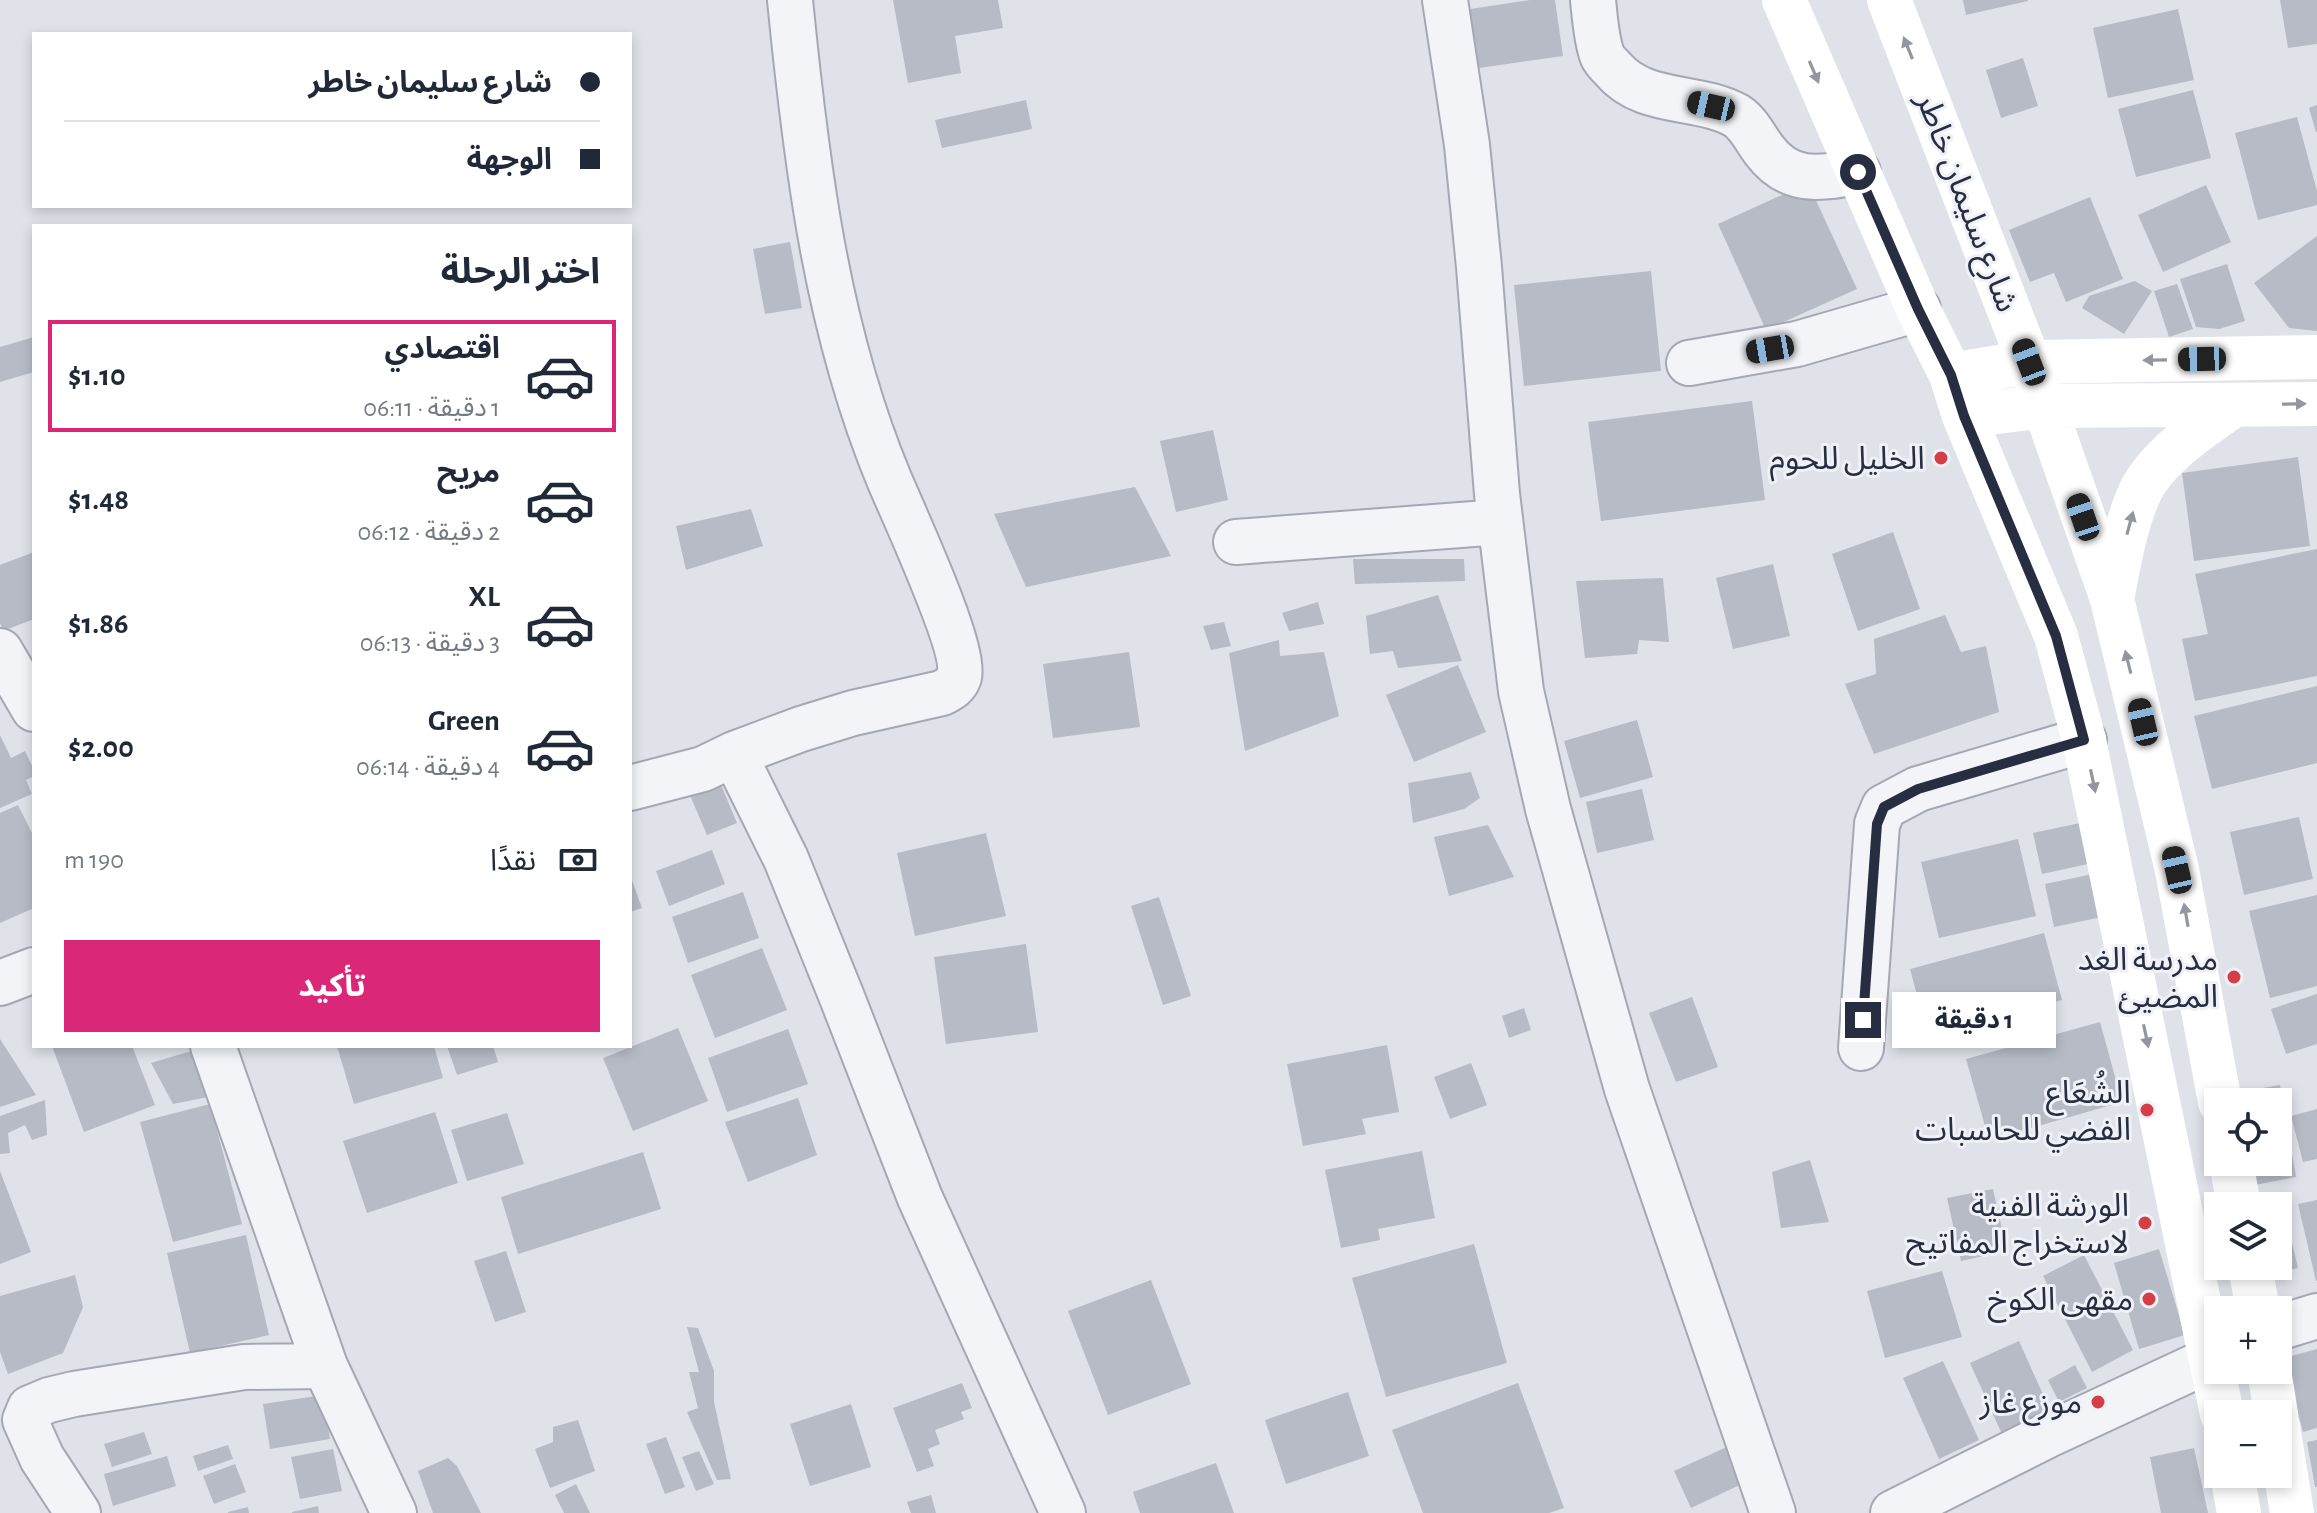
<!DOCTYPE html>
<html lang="ar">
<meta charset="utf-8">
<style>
body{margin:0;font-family:"Alegreya Sans","Noto Sans Arabic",sans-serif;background:#f6f6f7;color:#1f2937;direction:rtl;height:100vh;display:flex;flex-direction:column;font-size:30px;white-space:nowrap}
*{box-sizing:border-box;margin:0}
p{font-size:26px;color:#747a83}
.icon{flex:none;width:44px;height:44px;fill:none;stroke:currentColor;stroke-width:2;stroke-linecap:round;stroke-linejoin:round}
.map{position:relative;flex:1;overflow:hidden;direction:ltr}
.details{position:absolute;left:32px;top:224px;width:600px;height:824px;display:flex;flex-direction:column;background:#fff;border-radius:0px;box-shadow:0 4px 12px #0003;direction:rtl}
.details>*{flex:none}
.banner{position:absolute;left:32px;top:32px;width:600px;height:176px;border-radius:0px;box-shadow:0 4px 12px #0003;direction:rtl;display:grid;align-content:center;height:176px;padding:0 32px;background:#fff}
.buttons{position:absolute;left:2204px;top:1088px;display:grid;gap:16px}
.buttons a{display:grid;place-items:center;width:88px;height:88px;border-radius:0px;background:#fff;box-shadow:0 4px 12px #0003;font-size:40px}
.end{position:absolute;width:36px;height:36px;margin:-18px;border:10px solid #272e41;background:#fff;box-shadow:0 0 0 4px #fff}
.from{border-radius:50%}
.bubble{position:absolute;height:56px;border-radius:0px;background:#fff;box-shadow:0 4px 12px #0003;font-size:26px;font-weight:700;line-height:56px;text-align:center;direction:rtl}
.car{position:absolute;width:24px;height:48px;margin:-24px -12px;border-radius:10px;box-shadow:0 0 6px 2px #0007;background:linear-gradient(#222 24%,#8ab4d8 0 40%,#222 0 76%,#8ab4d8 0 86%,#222 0)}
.banner b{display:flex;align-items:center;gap:28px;height:76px;font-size:30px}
.banner b+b{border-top:2px solid #e0e1e3}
.banner i{width:20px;height:20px;background:#1f2937}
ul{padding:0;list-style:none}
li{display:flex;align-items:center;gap:24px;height:112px;margin:0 16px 12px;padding:0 16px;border:4px solid transparent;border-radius:0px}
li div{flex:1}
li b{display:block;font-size:30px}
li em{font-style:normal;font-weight:700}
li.selected{border-color:#db2777}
li>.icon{width:72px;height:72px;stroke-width:1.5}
h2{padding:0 32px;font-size:36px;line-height:96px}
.pay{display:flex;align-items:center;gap:20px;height:88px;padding:0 32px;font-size:30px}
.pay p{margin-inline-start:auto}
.button{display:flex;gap:16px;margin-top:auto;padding:16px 32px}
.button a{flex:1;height:92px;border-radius:0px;background:#db2777;color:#fff;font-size:32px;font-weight:700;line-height:92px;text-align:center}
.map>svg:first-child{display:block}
</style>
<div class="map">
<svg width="2317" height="1513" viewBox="0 0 2317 1513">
<rect width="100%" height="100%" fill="#dfe2e9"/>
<!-- building -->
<path fill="#b6bbc6" d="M893 0H998L1003 28 955 36 961 73 908 83Z
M1530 0H1555L1563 56 1472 69 1464 10Z
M1963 0H2028V1L1966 15Z
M2280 0H2317V44L2288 48Z
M2178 9 2194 80 2108 98 2093 28Z
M2023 58 2038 106 2001 118 1986 70Z
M2193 90 2211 158 2136 177 2118 109Z
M1026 100 1032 129 942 148 935 120Z
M2317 105V132H2316L2309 108Z
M2297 117 2317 191V205L2258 220 2235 133Z
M1808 183 1857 289 1766 330 1718 224Z
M2206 185 2231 242 2163 272 2138 215Z
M2090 197 2123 279 2066 302 2054 273 2030 282 2009 230Z
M2317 236V331L2289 328 2254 283Z
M790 242 802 308 765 314 753 249Z
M2227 264 2245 321 2219 329 2196 327 2180 279Z
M1651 271 1661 371 1524 386 1514 285Z
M2135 281 2152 291 2124 334 2082 308 2089 296Z
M2177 284 2193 329 2169 337 2154 291Z
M34 337V372L0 382V347Z
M1752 401 1765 500 1601 521 1588 422Z
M1213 430 1228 500 1176 512 1160 441Z
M2298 457 2310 546 2194 561 2182 473Z
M1135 487 1171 556 1026 587 994 514Z
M751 509 763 546 686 570 676 526Z
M1893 532 1920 609 1858 631 1832 554Z
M2317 549V676L2195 701 2182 639 2208 634 2195 574Z
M34 552V619L3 631 0 623V565Z
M1353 559H1464L1465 581 1355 584Z
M1773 564 1790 636 1733 649 1716 578Z
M1663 578 1669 642 1639 640 1637 654 1585 658 1576 581Z
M1438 595 1462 661 1398 668 1393 651 1370 654 1366 616Z
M1318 602 1324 624 1289 631 1282 613Z
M1945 615 1961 652 1986 646 1999 712 1874 754 1845 684 1876 674 1874 639Z
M1224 622 1231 646 1211 650 1203 626Z
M1279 640 1280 656 1324 652 1339 716 1245 751 1229 653Z
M1129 652 1140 727 1053 738 1043 664Z
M1458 665 1486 732 1414 762 1386 695Z
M2317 686V763L2212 789 2194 716Z
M1637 720 1653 777 1580 798 1564 741Z
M0 735 11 758 25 751 34 770V776L26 780 32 794 0 808Z
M1471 772 1480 798 1464 809 1413 823 1408 783Z
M719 780 737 823 707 835 689 793Z
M1642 789 1654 840 1597 853 1586 802Z
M18 805 34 837V908L0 923V813Z
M2299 817 2313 879 2244 895 2230 832Z
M2080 823 2088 864 2042 874 2033 833Z
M1488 825 1514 877 1449 896 1434 837Z
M986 833 1006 916 915 936 897 853Z
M2018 839 2036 916 1939 938 1921 862Z
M712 850 725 884 669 906 656 871Z
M2093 874 2102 917 2054 927 2045 884Z
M630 875 642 908 630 912Z
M743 892 759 938 688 963 672 917Z
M2317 895V986L2270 998 2249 911Z
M1159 897 1191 996 1163 1005 1131 906Z
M2044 933 2062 1000 1928 1036 1910 969Z
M1026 944 1038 1032 946 1044 934 957Z
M762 948 787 1010 715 1038 691 975Z
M2317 994V1044L2286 1054 2271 1009Z
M1692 997 1718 1067 1676 1082 1649 1013Z
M1524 1008 1531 1030 1509 1038 1502 1016Z
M2100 1022 2122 1102 1989 1140 1966 1059Z
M678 1028 708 1101 633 1131 603 1058Z
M788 1029 808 1084 727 1112 708 1058Z
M0 1039 36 1095 0 1107Z
M1387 1045 1399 1112 1362 1119 1366 1134 1303 1146 1287 1064Z
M52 1046H132L155 1105 84 1132Z
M337 1046H434L443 1078 354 1104Z
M447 1046H493L498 1062 457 1075Z
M198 1049 218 1095 173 1104 151 1063Z
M1471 1063 1487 1105 1450 1119 1434 1077Z
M2280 1085 2296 1177 2250 1186 2246 1162H2278V1102H2235L2233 1093Z
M798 1098 817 1155 748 1182 725 1122Z
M45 1100 47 1135 32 1140 25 1125 8 1133 10 1153 0 1154V1116Z
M210 1104 242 1224 173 1242 140 1122Z
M2317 1109V1159L2303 1162 2291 1116Z
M435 1112 458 1183 367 1213 343 1141Z
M507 1113 524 1164 467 1181 451 1130Z
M1422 1151 1435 1218 1378 1229 1380 1240 1341 1248 1325 1170Z
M643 1152 661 1209 518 1254 501 1197Z
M1810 1160 1829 1222 1781 1228 1772 1172Z
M0 1171 31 1252 0 1264Z
M1993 1189 2007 1251 1961 1261 1947 1198Z
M2280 1192 2298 1268 2269 1275 2267 1266H2278V1206H2253L2251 1199Z
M2317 1200V1281H2316L2298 1204Z
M246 1235 269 1335 190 1353 167 1253Z
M1474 1244 1507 1363 1386 1397 1352 1278Z
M2159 1249 2185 1335 2139 1349 2114 1263Z
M506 1251 526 1312 495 1322 474 1261Z
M2084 1255 2133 1350 2092 1372 2043 1276Z
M1942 1271 1962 1337 1885 1358 1867 1291Z
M75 1275 83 1307 63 1353 8 1374 0 1352V1296Z
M1151 1280 1191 1384 1108 1415 1068 1311Z
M687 1327 698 1328 714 1371V1402L731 1479 717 1480 687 1412 698 1408 689 1372H699Z
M2019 1341 2050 1410 2001 1432 1970 1363Z
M2317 1349V1428L2303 1432 2284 1358Z
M1943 1361 1979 1440 1939 1459 1903 1378Z
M2075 1365 2087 1388 2059 1402 2048 1380Z
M962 1383 972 1408 961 1412 964 1419 935 1430 940 1444 928 1449 934 1466 917 1472 893 1408Z
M1518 1383 1564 1508 1549 1513H1423L1392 1430Z
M1348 1392 1369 1456 1286 1484 1265 1420Z
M323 1395 330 1439 270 1449 263 1404Z
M851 1404 871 1467 810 1486 790 1424Z
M578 1420 595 1471 550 1488 535 1449 553 1442V1427Z
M144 1432 152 1454 112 1467 104 1444Z
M666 1437 685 1487 665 1494 646 1444Z
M2317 1440V1487H2315L2307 1442Z
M228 1445 233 1459 198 1471 193 1456Z
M1729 1446 1746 1482 1691 1508 1674 1471Z
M2194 1448 2208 1513H2161L2150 1457Z
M333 1449 342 1491 300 1499 291 1457Z
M699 1451 714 1484 696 1491 682 1457Z
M167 1456 176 1486 113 1506 104 1474Z
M448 1458 457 1466 481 1513H433L418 1471Z
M1216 1463 1234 1513H1140L1133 1492Z
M235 1464 246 1492 214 1504 203 1476Z
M576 1484 590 1513H564L555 1495Z
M931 1495 936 1513H911L907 1502Z
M318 1506 319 1513H292V1512Z
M248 1507 249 1513H228V1512Z"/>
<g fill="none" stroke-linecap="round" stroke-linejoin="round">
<defs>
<path id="street" d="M1445 0 1467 145 1479 267 1497 494 1521 691 1548 809 1627 1089 1773 1513
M1593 0C1595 18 1596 38 1602 55 1604 60 1609 65 1613 69 1644 106 1698 94 1737 116 1749 124 1755 138 1764 150 1790 185 1820 178 1858 172
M1689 363 1797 344 1918 309
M1236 542 1500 522
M0 651 34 709
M734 754 786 859 843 1000 920 1198 1063 1513
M630 788 703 769 734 754 801 729 853 713 942 693C949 689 956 686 959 677 967 649 903 513 889 479 826 328 806 161 790 0
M0 983 34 970
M213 1046 325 1366 394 1513
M1861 1048 1877 824 1884 807 1918 789 2084 740
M2278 1328 2317 1316
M78 1513 42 1458 25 1420 30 1408 49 1400 74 1394 244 1367 325 1366
M1893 1513 2048 1435 2218 1356"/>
</defs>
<!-- street casing -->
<use href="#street" stroke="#a4a8b3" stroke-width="48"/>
<!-- street -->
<use href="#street" stroke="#f2f4f7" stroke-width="44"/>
<!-- secondary -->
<path stroke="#fff" stroke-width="44" d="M1784 0 1918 309 1951 375 1964 416 2056 636 2084 740 2222 1414
M1889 0 2029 362 2112 599 2177 870 2220 1102
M1951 375 2029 362 2317 357
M1964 416 2044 406 2317 404
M2112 599C2119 564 2125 525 2140 492 2157 457 2203 426 2234 405
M2231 1162 2239 1206
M2250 1266 2258 1310
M2269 1370 2276 1414
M2278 1426 2292 1513
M2232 1474 2239 1513"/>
</g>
<!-- one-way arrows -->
<defs><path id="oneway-solid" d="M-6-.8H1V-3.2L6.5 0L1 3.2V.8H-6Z" transform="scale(2)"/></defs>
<g fill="#9396a0">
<use href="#oneway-solid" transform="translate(1908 48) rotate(-112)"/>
<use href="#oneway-solid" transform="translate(1814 72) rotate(67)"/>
<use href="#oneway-solid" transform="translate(2155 360) rotate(179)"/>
<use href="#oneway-solid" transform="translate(2294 404) rotate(-1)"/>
<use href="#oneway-solid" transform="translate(2130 523) rotate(-75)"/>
<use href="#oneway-solid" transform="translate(2128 662) rotate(-104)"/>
<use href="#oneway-solid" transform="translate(2093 781) rotate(78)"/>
<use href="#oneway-solid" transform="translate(2186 915) rotate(-100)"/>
<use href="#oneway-solid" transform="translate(2146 1036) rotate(78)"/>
</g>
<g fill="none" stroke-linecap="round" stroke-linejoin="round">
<!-- route -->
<path stroke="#272e41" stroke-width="10" d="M1858 172 1918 309 1951 375 1964 416 2056 636 2084 740 1918 789 1884 807 1877 824 1863 1020"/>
</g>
<!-- markers -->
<g fill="#d53d47" stroke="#eff1f7" stroke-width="3">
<circle cx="1941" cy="458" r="8"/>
<circle cx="2234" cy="977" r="8"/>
<circle cx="2147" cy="1110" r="8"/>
<circle cx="2145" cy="1223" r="8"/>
<circle cx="2149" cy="1299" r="8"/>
<circle cx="2098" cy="1402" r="8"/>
</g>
<g text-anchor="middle" stroke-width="6" stroke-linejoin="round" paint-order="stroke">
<!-- street labels -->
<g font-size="32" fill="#272e41" stroke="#eff1f7">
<text transform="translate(1968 202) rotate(69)" y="11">شارع سليمان خاطر</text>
</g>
<!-- poi labels -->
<g font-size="32" fill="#272e41" stroke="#eff1f7" text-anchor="end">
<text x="1925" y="469">الخليل للحوم</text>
<text x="2218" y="970">مدرسة الغد<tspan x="2218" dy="37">المضيئ</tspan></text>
<text x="2131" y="1103">الشُعَاع<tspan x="2131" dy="37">الفضي للحاسبات</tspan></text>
<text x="2129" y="1216">الورشة الفنية<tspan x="2129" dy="37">لاستخراج المفاتيح</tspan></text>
<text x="2133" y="1310">مقهى الكوخ</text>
<text x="2082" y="1413">موزع غاز</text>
</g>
</g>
</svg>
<div class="buttons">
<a><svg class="icon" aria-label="locate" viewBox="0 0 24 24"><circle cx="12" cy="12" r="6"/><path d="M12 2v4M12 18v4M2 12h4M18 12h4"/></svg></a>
<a><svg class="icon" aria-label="layers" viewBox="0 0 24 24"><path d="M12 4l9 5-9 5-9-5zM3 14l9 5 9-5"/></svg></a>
<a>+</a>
<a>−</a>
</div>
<i class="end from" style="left:1858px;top:172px"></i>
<i class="end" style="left:1863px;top:1020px"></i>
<div class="bubble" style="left:1892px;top:992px;width:164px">1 دقيقة</div>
<i class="car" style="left:1711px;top:106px;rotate:283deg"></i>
<i class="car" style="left:1770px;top:349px;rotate:260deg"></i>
<i class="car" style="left:2202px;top:359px;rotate:269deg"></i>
<i class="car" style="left:2029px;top:362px;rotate:339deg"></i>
<i class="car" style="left:2083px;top:517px;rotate:341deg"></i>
<i class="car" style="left:2143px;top:722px;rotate:347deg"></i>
<i class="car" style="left:2177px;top:870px;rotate:347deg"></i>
<div class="banner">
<b><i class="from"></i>شارع سليمان خاطر</b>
<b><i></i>الوجهة</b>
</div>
<section class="details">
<h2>اختر الرحلة</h2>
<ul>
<li class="selected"><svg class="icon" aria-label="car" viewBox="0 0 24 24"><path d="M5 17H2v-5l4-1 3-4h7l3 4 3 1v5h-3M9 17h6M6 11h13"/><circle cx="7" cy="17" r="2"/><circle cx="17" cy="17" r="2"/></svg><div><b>اقتصادي</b><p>1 دقيقة · 06:11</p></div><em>$1.10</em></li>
<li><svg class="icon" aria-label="car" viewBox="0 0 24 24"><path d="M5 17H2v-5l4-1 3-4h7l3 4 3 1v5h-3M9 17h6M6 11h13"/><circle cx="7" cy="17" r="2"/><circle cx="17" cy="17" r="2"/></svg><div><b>مريح</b><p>2 دقيقة · 06:12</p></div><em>$1.48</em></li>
<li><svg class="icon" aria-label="car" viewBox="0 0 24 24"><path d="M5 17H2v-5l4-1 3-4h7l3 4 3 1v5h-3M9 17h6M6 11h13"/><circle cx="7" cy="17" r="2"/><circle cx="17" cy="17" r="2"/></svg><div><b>XL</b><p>3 دقيقة · 06:13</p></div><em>$1.86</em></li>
<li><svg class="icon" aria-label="car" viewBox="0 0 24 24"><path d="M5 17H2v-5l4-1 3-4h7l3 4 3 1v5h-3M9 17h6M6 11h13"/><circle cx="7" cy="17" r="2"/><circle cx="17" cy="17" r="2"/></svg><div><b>Green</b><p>4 دقيقة · 06:14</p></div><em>$2.00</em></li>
</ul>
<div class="pay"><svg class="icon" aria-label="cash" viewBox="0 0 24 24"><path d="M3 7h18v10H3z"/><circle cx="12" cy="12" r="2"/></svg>نقدًا<p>190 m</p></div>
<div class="button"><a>تأكيد</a></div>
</section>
</div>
